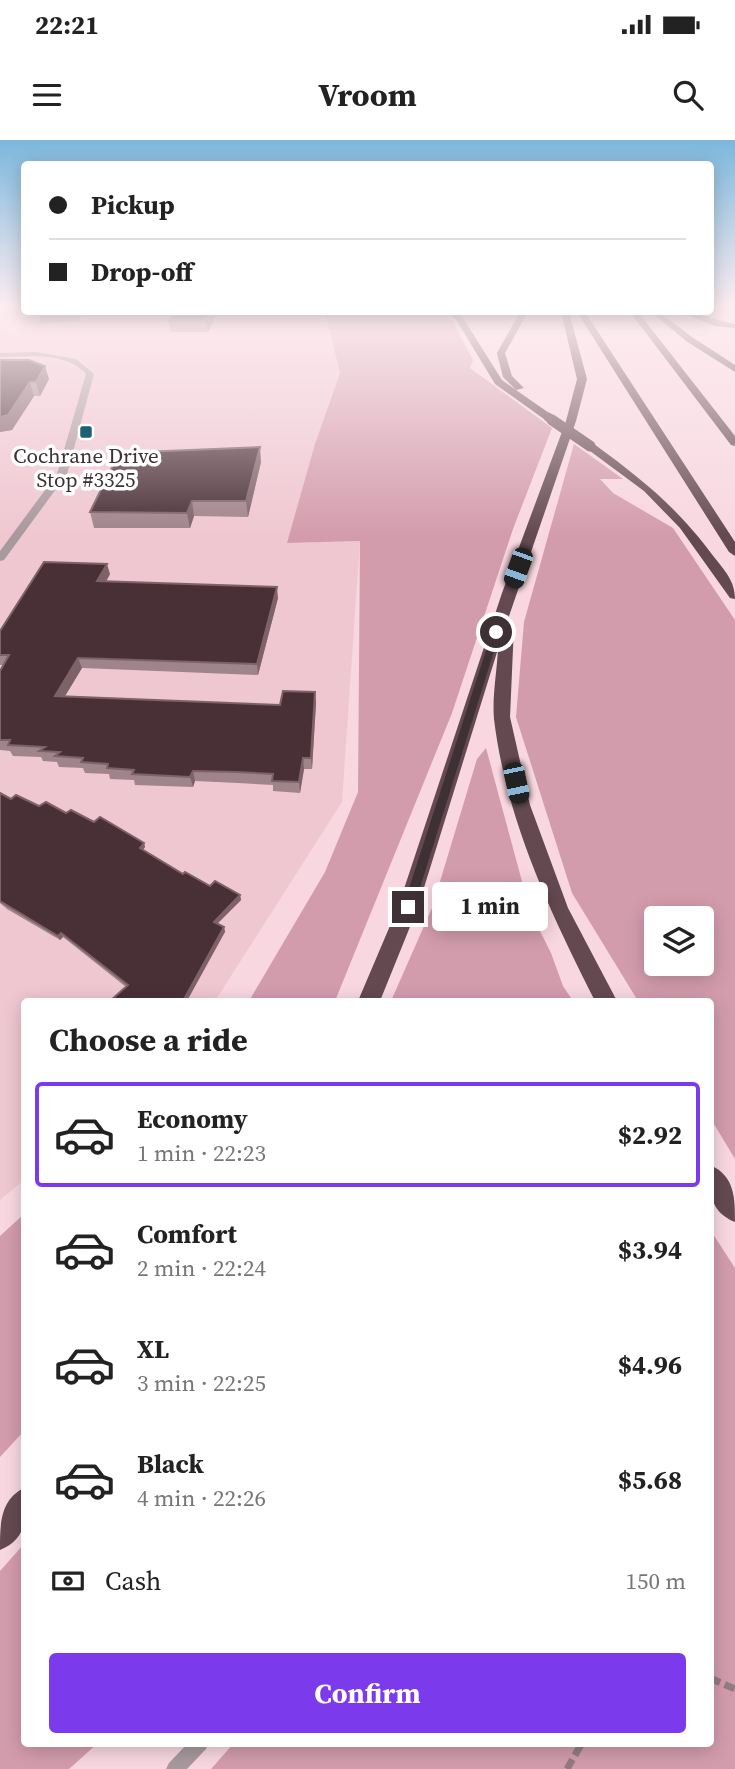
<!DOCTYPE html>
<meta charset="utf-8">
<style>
body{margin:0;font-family:"Source Serif 4",serif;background:#f6f6f6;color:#222;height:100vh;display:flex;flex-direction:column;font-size:26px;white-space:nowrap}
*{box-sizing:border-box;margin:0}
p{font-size:23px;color:#767676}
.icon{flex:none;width:38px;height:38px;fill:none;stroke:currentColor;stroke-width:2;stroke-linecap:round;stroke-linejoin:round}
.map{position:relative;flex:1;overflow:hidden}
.sheet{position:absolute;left:21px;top:858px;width:693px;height:749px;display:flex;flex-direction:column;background:#fff;border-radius:7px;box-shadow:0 4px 18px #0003}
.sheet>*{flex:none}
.top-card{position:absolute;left:21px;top:21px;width:693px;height:154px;border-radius:7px;box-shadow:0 4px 18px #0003;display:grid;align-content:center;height:154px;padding:0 28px;background:#fff}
.controls{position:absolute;left:644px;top:766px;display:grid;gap:14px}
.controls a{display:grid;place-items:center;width:70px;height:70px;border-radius:7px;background:#fff;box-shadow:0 4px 18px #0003;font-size:35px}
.end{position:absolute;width:32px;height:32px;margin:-16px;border:9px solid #3e3135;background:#fff;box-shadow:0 0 0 4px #fff}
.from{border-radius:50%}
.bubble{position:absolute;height:49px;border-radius:7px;background:#fff;box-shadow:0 4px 18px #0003;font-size:23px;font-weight:700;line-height:49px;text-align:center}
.car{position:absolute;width:21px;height:42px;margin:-21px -10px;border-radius:9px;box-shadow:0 0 5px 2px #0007;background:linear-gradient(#222 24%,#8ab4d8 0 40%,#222 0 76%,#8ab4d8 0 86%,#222 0)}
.top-card b{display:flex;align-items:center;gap:24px;height:66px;font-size:26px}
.top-card b+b{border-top:2px solid #e0e0e0}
.top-card i{width:18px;height:18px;background:#222}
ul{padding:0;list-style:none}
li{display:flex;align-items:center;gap:21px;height:105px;margin:0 14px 10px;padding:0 14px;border:4px solid transparent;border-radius:7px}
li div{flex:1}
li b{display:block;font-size:26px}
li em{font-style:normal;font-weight:700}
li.on{border-color:#7c3aed}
li>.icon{width:63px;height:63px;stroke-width:1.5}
h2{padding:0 28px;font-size:32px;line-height:84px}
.pay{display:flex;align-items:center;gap:18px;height:77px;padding:0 28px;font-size:26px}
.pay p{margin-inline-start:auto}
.cta{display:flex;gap:14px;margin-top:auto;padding:14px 28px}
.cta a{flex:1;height:80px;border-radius:7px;background:#7c3aed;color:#fff;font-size:28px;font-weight:700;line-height:80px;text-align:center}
.status{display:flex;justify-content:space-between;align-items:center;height:49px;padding:0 35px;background:#fff;direction:ltr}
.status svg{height:19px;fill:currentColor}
header{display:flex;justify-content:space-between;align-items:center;height:91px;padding:0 28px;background:#fff;font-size:32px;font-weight:700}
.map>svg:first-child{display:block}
</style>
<div class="status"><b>22:21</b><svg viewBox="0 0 49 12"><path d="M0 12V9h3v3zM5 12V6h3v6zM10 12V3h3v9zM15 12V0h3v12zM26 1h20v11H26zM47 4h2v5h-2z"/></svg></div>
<header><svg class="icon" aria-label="menu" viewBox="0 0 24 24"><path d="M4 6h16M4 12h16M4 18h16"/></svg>Vroom<svg class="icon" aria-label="search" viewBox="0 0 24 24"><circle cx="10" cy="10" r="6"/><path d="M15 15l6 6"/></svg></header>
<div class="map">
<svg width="735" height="1629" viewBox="0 0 735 1629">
<rect width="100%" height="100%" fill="#f8d7e0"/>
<!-- built -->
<path fill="#efc7d1" d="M0 166H24L9 200 28 172H325L340 233 315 304 288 403 360 401 342 662 215 861H24V1040L0 1060Z"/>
<!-- green -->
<path fill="#d39cac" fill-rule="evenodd" d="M325 172H443L454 184 473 220 470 228 552 288 513 389 452 573 335 861H249L325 732 358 652 360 401 287 403 315 304 340 233Z
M574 304 623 339H600L613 353 673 388 735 480V1019L711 979 710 861H638L572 753 516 577 524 482ZM656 779H702V824H656Z
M486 608 530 771 551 813 563 846 573 861H391L432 768 477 619Z
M24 1074V1291L0 1317V1096Z
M711 1091 735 1128V1629H211L234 1603H710Z
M24 1404V1603H98L69 1629H0V1431Z"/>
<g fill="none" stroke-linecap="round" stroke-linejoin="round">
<!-- path -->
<path stroke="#927c83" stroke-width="7" stroke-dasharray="11 5" stroke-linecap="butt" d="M710 1538 735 1549
M567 1629 582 1603"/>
<!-- service -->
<path fill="#a7999d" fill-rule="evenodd" d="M188 1603H209L206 1609 187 1629H166L169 1623Z"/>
<!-- minor -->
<path fill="#a7999d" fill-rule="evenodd" d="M36 212 76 219 94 234 67 334 4 420 0 421V411L57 334 86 234C66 211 27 217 0 217V213Z"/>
<!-- motorway -->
<path fill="#644951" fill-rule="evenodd" d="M447 172H455L463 178 502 240 516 250 503 237 497 213 520 172H528L505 213 512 236 524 248 516 250 552 275V279H544L495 244 457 181Z
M561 172H569L587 239 576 281 507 482 514 486 510 577 530 665 568 768 617 861H595C550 772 506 679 494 579 492 557 497 531 498 509L418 767 380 861H358L398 767 502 453 566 281 577 239Z
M577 172H585L735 402V416L729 412Z
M630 172H638L735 296V306L731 305Z
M651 172H659L692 197 735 225V232L686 201Z
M679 172C697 170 716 181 735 184V188L715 186Z
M586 304H594C643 340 677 367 714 417 725 431 735 441 735 459L730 458 680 388 644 351 586 308Z
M710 1025C735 1036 735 1058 735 1082 708 1071 710 1050 710 1025Z
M24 1348C26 1375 29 1398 0 1410 0 1384 0 1360 24 1348Z"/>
<!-- motorway-bridge-far1 -->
<path stroke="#644951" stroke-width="9" d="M548 277 554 281"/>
<!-- motorway-bridge -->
<path stroke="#644951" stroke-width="11" d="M552 280 590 306"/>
</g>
<!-- wall -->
<path fill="#a0848c" d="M39 172H82L79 181 41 183Z
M218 172 208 192H171L169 180Z
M0 220 49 239 40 256H34L12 290 0 292Z
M261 322 248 377 194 376 190 388H94L90 372Z
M110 434 106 442 278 458 258 535 82 528 65 556 280 565 315 552 316 563 312 629H304L300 653 273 651V645L238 643 195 641 193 647 135 645 134 640 110 639 109 634 85 633 83 628 59 627 57 622 43 621 41 617 13 616 10 611 0 610V531L3 525H0V491Z
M0 653 11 659 94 682 144 703 145 707 143 710 183 734 210 746 240 755 241 760 217 784 224 787 225 792 126 847 63 797 60 800 7 769 0 763Z"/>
<!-- shaded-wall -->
<path fill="#7e626a" d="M77 172H82L79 181Z
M210 172H218L208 192 206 180Z
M45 226 49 239 40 256 36 242Z
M30 242 34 256 12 290 0 292V277Z
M260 307 261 322 248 377 246 361Z
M192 361 194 376 190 388 187 373Z
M107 424 110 434 100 452 97 441Z
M277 447 278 458 258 535 257 524Z
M78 518 82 528 59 566 55 556Z
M315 552 316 563 312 629 311 618Z
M303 618 304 629 300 653 299 642Z
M193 631 195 641 193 647 190 637Z
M144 703 145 707 141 712 140 708Z
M240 755 241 760 215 786 214 782Z
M224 787 225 792 187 861H183Z
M61 793 63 797 60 800 58 796Z"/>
<!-- building -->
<path fill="#493037" stroke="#7e626a" stroke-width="2" d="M39 172H74L38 173Z
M174 172H210L206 180H169Z
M0 220H29L45 226 36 242H30L8 275 0 277Z
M260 307 246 361H192L187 373 90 372 119 313Z
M44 422 107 424 97 441 277 447 257 524 78 518 55 556 280 565 283 551 315 552 311 618H303L299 642 272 641 273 634 236 632 193 631 190 637 132 634 134 630 107 628 108 624 81 622 83 618 55 616 60 612 39 611 45 607 8 605 10 600H0V531L9 515H0V491Z
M0 653 11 659 16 655 39 666 46 662 66 673 71 670 94 682 100 677 144 703 140 708 183 734 185 732 210 746 215 741 240 755 214 782 224 787 183 861H110L128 845 61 793 58 796 0 761Z"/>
<!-- sky -->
<linearGradient id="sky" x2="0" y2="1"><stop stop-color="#7cb7dd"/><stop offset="0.42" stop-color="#fcedf1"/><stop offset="1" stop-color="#fcedf1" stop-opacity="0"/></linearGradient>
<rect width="735" height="394" fill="url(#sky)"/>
<!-- route -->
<path fill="#3e3135" d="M496 490 500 492 414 767 412 770H404L403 767 492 492Z"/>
<!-- markers -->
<rect fill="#1a6172" stroke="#fff" stroke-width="2.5" x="79" y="285" width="14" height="14" rx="3.5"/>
<g text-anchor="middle" stroke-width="7" stroke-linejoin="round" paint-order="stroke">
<!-- far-poi labels -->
<g font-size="21" fill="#3e3135" stroke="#fff">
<text x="86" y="323">Cochrane Drive<tspan x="86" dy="24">Stop #3325</tspan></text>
</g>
</g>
</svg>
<div class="controls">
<a><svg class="icon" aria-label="layers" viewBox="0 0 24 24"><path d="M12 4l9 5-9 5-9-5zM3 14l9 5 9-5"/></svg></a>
</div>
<i class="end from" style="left:496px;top:492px"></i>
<i class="end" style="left:408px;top:767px"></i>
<div class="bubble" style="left:432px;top:742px;width:116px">1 min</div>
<i class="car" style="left:518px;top:428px;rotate:200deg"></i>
<i class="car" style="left:516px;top:643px;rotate:168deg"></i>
<div class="top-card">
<b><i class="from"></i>Pickup</b>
<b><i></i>Drop-off</b>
</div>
<section class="sheet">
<h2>Choose a ride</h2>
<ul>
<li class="on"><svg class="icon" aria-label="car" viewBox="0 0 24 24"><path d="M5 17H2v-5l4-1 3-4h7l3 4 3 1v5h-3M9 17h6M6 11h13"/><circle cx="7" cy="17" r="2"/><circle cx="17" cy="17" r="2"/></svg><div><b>Economy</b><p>1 min · 22:23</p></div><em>$2.92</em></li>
<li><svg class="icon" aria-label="car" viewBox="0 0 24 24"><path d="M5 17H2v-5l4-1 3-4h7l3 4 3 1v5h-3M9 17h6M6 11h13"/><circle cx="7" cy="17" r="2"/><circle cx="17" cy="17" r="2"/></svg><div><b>Comfort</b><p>2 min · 22:24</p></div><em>$3.94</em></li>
<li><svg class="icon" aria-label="car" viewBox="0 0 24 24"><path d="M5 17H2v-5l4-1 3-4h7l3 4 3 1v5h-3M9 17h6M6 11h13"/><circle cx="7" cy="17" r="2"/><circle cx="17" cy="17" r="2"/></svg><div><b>XL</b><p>3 min · 22:25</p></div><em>$4.96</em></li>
<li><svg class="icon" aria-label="car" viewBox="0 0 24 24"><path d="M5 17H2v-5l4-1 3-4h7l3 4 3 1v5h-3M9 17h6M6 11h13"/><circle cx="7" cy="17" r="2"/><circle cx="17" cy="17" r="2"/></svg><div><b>Black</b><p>4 min · 22:26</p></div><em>$5.68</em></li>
</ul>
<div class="pay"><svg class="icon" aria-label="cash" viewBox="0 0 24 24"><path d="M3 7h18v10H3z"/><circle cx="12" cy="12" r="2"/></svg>Cash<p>150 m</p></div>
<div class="cta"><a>Confirm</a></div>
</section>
</div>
